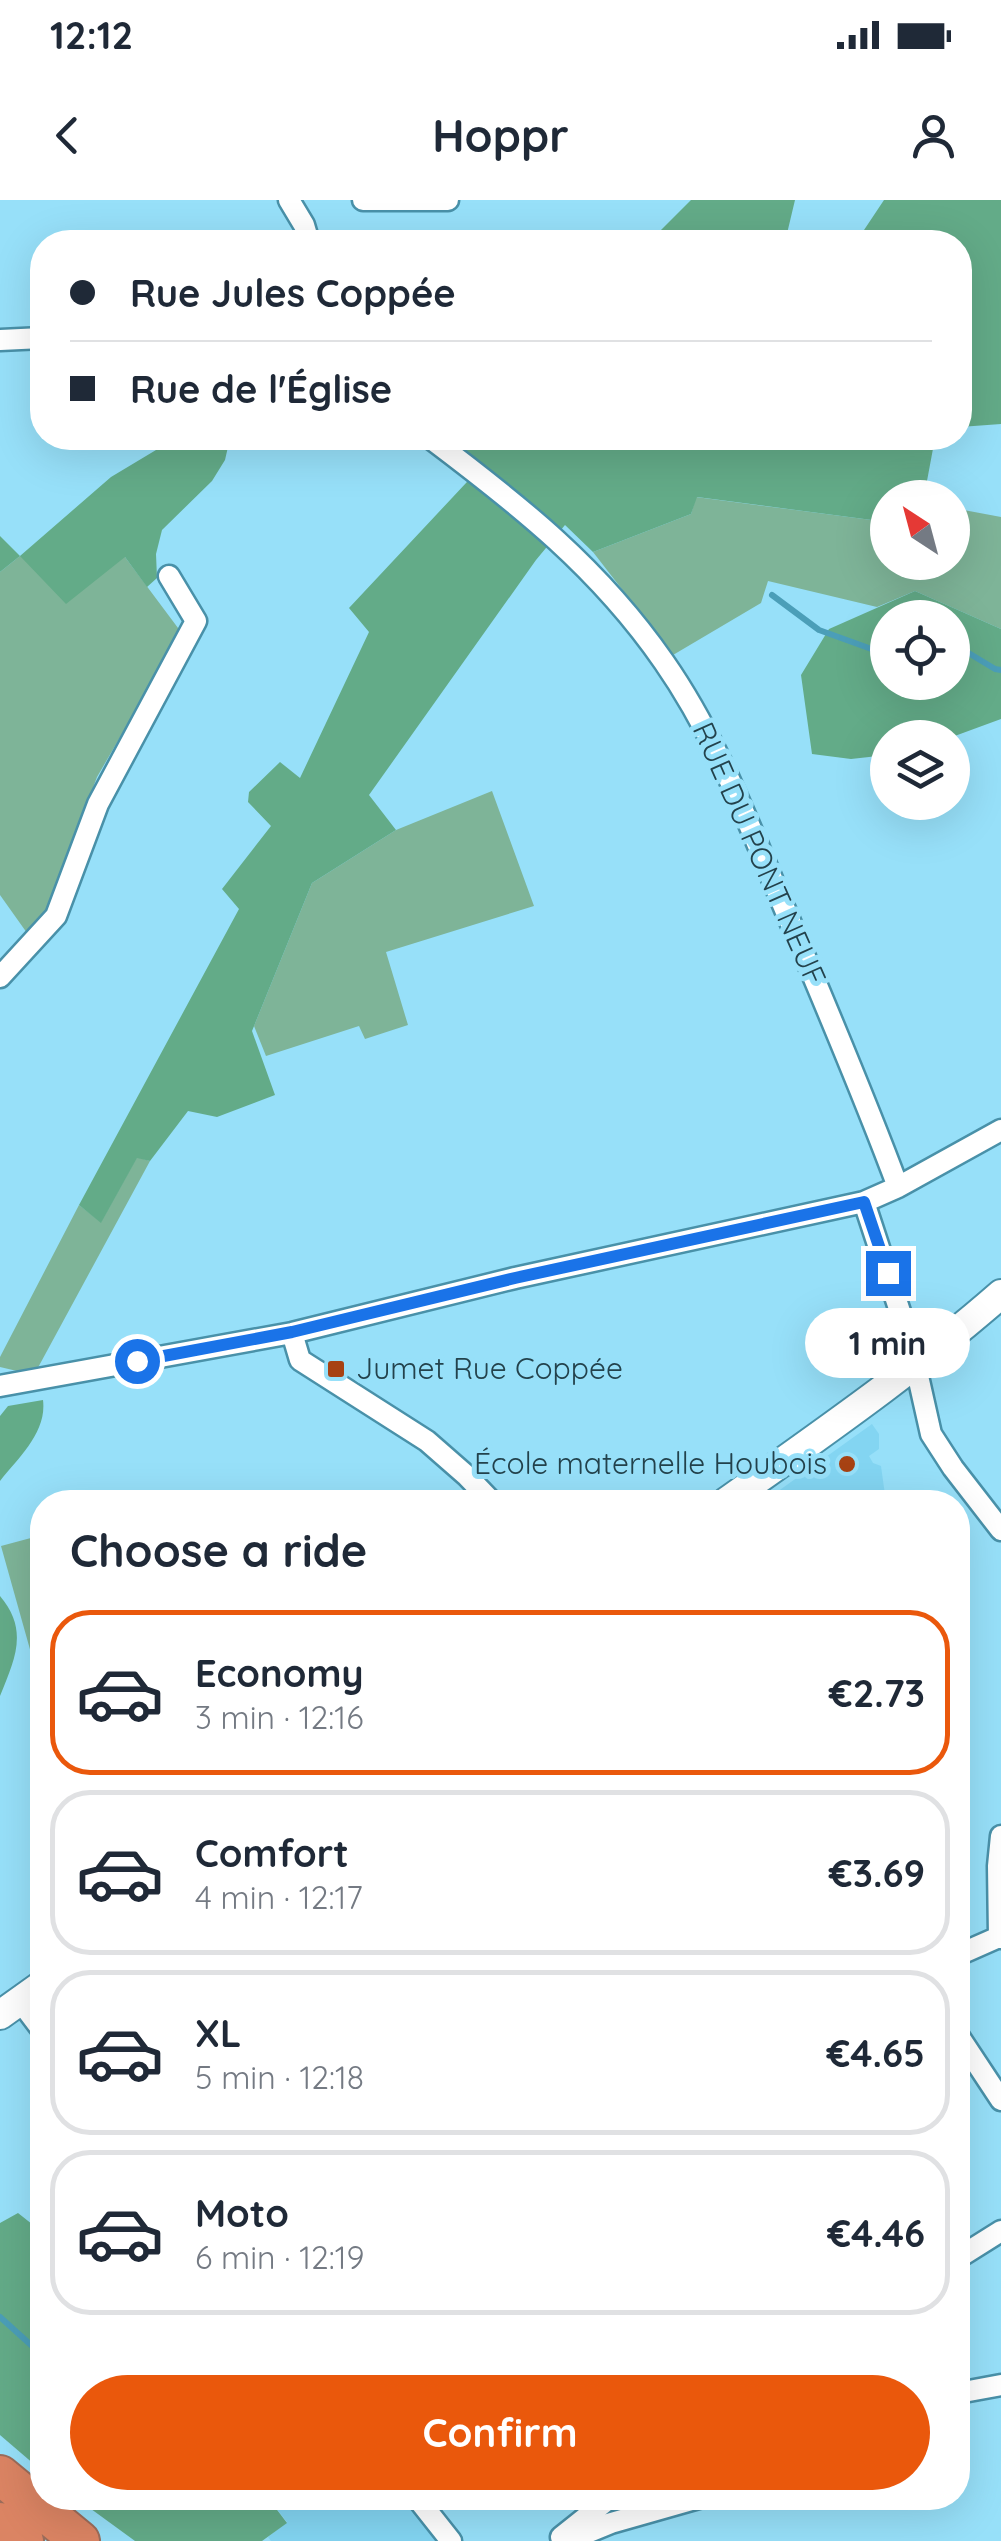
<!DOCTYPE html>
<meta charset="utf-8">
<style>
body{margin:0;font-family:Quicksand,sans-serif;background:#f2f2f3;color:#1f2937;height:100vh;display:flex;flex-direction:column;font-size:38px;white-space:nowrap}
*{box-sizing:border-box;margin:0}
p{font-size:32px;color:#747a83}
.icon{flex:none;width:55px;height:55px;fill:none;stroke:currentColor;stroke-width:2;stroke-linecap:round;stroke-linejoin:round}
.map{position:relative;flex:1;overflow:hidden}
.details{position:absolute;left:30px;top:1290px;width:940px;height:1020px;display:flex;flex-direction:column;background:#fff;border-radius:40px;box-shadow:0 10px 40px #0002}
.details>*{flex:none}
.top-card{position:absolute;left:30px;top:30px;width:942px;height:220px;border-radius:40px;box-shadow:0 10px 40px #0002;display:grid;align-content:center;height:220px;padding:0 40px;background:#fff}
.needle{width:65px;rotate:324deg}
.tools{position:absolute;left:870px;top:280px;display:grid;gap:20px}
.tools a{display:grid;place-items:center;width:100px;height:100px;border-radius:50%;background:#fff;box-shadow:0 10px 40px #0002;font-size:50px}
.end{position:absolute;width:45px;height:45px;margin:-22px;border:12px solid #1a73e8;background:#fff;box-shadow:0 0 0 5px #fff}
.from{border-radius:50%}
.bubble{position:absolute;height:70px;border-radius:35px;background:#fff;box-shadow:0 10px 40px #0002;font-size:32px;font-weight:700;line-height:70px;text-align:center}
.top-card b{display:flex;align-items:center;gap:35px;height:95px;font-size:38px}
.top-card b+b{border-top:2px solid #e0e1e3}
.top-card i{width:25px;height:25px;background:#1f2937}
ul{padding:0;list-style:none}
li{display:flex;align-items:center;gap:30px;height:165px;margin:0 20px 15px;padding:0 20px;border:5px solid #e0e1e3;border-radius:40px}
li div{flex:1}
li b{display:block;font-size:38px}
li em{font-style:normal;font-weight:700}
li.current{border-color:#ea580c}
li>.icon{width:90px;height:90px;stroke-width:1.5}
h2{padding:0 40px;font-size:45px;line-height:120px}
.button{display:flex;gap:20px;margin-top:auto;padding:20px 40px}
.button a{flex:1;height:115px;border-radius:60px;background:#ea580c;color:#fff;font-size:40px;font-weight:700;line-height:115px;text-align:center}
.status{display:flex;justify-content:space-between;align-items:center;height:70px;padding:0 50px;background:#fff;direction:ltr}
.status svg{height:28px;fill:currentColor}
header{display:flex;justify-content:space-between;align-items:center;height:130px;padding:0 40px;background:#fff;font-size:45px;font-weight:700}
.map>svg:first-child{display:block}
</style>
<div class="status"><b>12:12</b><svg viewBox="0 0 49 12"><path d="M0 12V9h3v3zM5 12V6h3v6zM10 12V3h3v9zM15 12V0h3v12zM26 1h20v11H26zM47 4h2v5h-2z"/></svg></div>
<header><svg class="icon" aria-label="back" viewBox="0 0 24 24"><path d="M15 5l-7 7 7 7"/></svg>Hoppr<svg class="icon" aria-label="person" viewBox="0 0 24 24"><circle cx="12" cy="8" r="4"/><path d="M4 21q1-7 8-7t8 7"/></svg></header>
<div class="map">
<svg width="1001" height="2341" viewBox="0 0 1001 2341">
<rect width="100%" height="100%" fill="#97e0f9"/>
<!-- built -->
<path fill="#83d5f2" d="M872 1224 879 1234V1249L869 1256 873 1263 881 1266 886 1302H763Z
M268 2298H408L442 2341H271L268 2337 287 2322Z"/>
<!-- green -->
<path fill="#7eb498" d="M696 297 887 322 888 362H952L953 308 1001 317V429L915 391 877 407 768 381 761 403 673 455 593 352 691 314Z
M20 356 125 357 181 432 97 577 50 704 39 721 27 733 0 695V372Z
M492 591 534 706 386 752 408 825 365 839 359 826 266 856 254 826 312 683 396 630Z
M137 957 150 961 34 1175 0 1167V1157L79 1005 101 1022Z
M42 1335V1451L31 1453 1 1346Z"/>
<!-- forest -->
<path fill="#63ab88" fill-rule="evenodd" d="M691 0H795L785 42H649Z
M884 0H1001V224L960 227V42H856Z
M176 238H230L225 260 212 281 162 330 156 354 157 378 147 387 125 357 66 404 20 356 0 372V336L20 356 111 277Z
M458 238H935L924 297 888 298 887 322 697 297 691 314 593 352 565 325 536 360 369 595 396 630 312 683 252 831 275 895 217 917 188 911 150 961 137 958 101 1023 79 1005 239 709 222 689 271 626 248 602 249 592 280 562 300 578 369 432 349 408 481 267 452 244Z
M915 391 1001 429V519L952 537 888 538 887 555 851 559 812 554 801 475 829 429ZM888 418H952V482H888Z
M43 1200C47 1232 19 1257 0 1281V1216L8 1206Z
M0 1396C29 1430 15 1459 0 1496Z
M18 2013 42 2032V2271L0 2235V2023Z
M76 2298H268L287 2323 262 2341H135Z"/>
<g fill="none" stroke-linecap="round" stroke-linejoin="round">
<!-- stream -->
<path stroke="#4b9eb8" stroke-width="6" d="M772 395 819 430 888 455
M952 443 995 469 1001 470
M0 2117 42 2155"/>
<defs>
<path id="street" d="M289 0 304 25 309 42
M363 0H448
M0 140 42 138
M430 238C519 305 599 368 664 462 715 535 746 618 781 700 821 795 862 890 898 987
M0 777 56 716 98 604 196 421 169 376
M864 1002 911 1145 931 1234 953 1268 1001 1330
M292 1133 300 1160 427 1241 467 1276 492 1302
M0 1186 292 1133 515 1078 864 1002 898 987 1001 930
M999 1737 998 1666 1001 1636
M958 1755 999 1737 1001 1738
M20 1801 42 1830
M958 1835 1001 1900
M958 2058 1001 2031
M958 2193 1001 2185
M417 2298 451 2341
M561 2337 610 2298
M567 2341 611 2323 699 2298"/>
<path id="secondary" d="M726 1302C820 1235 914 1170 1001 1094
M0 1815 42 1785"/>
<path id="highway" d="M0 2275 80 2341
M0 2322 24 2341"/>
</defs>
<!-- street casing -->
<use href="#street" stroke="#4991a9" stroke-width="25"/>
<!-- secondary casing -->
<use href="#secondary" stroke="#4991a9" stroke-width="32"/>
<!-- highway casing -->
<use href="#highway" stroke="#9b6d5b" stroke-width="42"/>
<!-- street -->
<use href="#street" stroke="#fff" stroke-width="20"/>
<!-- secondary -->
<use href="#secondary" stroke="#fff" stroke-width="28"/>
<!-- highway -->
<use href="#highway" stroke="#db8463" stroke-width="38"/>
</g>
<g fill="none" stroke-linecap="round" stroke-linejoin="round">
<!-- route -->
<path stroke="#1a73e8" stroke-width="12" d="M137 1161 292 1132 515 1078 864 1002 888 1073"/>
</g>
<!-- markers -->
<g fill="#a74213" stroke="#97e0f9" stroke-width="4">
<rect x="326" y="1159" width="20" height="20" rx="5"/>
<circle cx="847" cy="1264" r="10"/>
</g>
<g text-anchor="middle" stroke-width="10" stroke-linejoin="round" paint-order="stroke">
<!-- street labels -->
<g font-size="30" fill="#23424c" stroke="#97e0f9">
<text transform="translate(759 654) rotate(66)" y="10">RUE DU PONT NEUF</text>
</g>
<!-- poi labels -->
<g font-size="30" fill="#23424c" stroke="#97e0f9" text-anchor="start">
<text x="356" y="1179">Jumet Rue Coppée</text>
<text x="827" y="1274" text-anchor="end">École maternelle Houbois</text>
</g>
</g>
</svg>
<div class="tools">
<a><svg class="needle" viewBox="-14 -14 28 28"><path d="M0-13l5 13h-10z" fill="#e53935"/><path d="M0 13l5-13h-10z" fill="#747a83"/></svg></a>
<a><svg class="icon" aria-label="locate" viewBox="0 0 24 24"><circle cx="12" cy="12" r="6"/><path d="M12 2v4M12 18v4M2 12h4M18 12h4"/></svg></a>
<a><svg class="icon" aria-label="layers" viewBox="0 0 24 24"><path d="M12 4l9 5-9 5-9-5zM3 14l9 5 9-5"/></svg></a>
</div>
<i class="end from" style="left:137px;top:1161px"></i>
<i class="end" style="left:888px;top:1073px"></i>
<div class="bubble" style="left:805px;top:1108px;width:165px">1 min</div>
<div class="top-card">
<b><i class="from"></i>Rue Jules Coppée</b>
<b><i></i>Rue de l'Église</b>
</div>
<section class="details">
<h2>Choose a ride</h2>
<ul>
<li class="current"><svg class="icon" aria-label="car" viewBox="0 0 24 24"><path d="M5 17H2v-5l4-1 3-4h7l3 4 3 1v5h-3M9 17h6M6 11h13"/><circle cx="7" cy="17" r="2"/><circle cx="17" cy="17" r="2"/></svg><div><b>Economy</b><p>3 min · 12:16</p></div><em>€2.73</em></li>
<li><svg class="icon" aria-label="car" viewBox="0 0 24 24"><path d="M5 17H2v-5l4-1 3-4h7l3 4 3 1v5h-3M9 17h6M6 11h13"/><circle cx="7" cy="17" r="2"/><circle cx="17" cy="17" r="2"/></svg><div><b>Comfort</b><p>4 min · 12:17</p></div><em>€3.69</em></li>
<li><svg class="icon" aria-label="car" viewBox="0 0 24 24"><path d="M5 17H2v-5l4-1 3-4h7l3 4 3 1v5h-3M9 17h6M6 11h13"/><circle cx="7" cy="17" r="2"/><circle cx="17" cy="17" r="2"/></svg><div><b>XL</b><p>5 min · 12:18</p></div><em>€4.65</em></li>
<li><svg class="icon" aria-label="car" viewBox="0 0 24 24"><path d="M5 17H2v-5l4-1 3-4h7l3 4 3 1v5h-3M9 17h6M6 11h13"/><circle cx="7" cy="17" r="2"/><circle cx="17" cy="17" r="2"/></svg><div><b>Moto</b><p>6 min · 12:19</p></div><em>€4.46</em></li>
</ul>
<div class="button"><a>Confirm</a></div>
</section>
</div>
